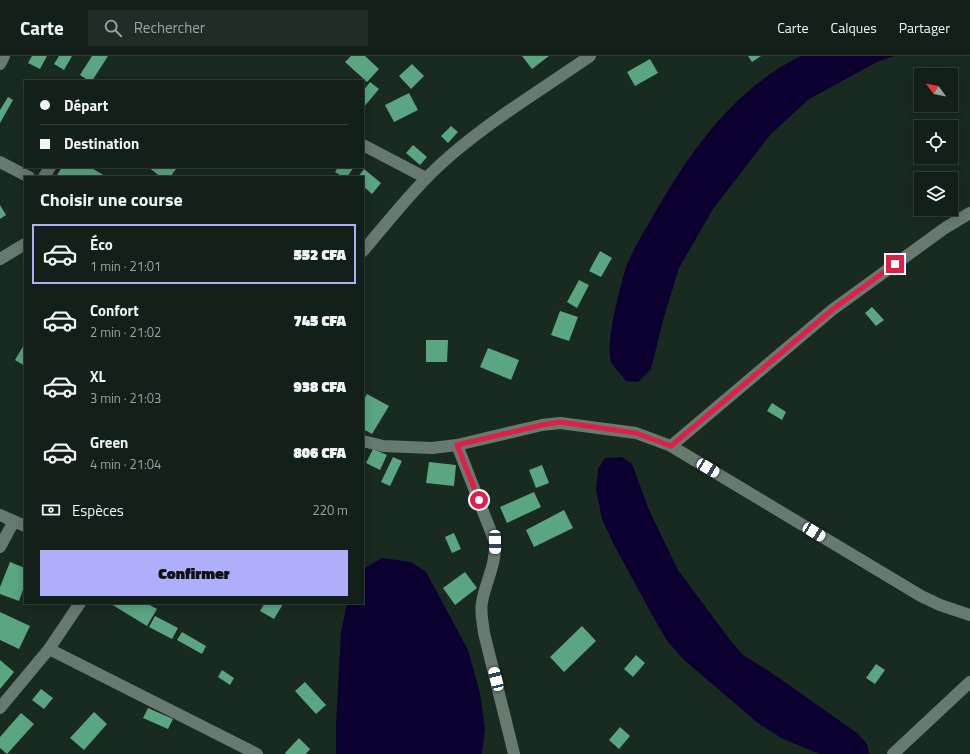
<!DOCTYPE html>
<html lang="fr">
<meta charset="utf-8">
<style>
body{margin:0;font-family:"Titillium Web",sans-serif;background:#202d26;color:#f1f3f6;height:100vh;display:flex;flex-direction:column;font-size:15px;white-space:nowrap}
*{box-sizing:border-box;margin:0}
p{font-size:13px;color:#9da3a2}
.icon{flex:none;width:22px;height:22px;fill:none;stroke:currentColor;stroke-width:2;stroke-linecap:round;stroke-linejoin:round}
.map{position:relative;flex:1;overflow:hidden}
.panel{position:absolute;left:24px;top:120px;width:340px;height:428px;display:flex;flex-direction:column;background:#132019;border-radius:0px;box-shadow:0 2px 10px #0003,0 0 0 1px #323e38}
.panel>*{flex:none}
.banner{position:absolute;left:24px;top:24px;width:340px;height:88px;border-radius:0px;box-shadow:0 2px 10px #0003,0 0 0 1px #323e38;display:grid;align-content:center;height:88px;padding:0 16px;background:#132019}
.needle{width:26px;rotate:302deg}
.controls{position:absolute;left:914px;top:12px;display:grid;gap:8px}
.controls a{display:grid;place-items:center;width:44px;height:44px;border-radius:0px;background:#132019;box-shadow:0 2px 10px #0003,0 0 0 1px #323e38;font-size:20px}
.end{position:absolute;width:18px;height:18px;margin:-9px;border:5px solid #e11d48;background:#fff;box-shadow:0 0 0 2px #fff}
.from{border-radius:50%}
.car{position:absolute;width:12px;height:24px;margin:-12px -6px;border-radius:5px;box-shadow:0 0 3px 1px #0007;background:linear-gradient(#fff 24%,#345 0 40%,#fff 0 76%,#345 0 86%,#fff 0)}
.banner b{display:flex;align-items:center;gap:14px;height:38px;font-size:15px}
.banner b+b{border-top:1px solid #323e38}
.banner i{width:10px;height:10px;background:#f1f3f6}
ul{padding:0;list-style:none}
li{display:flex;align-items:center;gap:12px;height:60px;margin:0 8px 6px;padding:0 8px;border:2px solid transparent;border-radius:0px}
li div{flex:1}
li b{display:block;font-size:15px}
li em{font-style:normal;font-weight:800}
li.current{border-color:#afaefa}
li>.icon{width:36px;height:36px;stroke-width:1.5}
h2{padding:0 16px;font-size:18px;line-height:48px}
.pay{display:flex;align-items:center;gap:10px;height:44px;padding:0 16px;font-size:15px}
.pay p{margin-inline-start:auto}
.action{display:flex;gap:8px;margin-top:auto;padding:8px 16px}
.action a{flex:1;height:46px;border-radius:0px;background:#afaefa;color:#111;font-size:16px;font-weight:800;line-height:46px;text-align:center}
header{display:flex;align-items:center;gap:24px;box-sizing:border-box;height:56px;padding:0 20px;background:#132019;border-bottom:1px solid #323e38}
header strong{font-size:19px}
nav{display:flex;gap:22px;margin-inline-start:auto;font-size:14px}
.search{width:280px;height:36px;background:#202d26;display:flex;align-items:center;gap:10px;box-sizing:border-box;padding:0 14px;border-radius:0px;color:#9da3a2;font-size:15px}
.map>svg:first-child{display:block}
</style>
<header>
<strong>Carte</strong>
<div class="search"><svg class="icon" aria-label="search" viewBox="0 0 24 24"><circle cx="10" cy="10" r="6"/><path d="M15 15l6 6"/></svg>Rechercher</div>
<nav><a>Carte</a><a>Calques</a><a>Partager</a></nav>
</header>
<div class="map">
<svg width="970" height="698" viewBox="0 0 970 698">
<rect width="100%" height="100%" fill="#192a21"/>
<!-- water -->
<path fill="#0c0030" d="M801 0H894L877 6 809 43 770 79 713 153 679 212 664 261 651 313 638 326 626 325C622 319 614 312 611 306 607 295 612 269 614 258 618 242 621 226 626 211 633 193 644 176 653 160 689 97 734 32 801 0Z
M622 401 632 408 649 454 678 514 730 584 743 599 769 615 857 677 867 688 869 698H820L781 682 758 667 684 604 668 586 655 564 613 487 602 463 596 433 598 413 605 402Z
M382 502 411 506 426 516 468 594 480 637 485 673 482 698H336V670L341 576 347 547H363V513Z"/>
<!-- building -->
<path fill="#5aa682" d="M32 0H47L40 13 28 7Z
M59 0H72L64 14 54 8Z
M92 0H108L92 25H89L80 19Z
M351 0H365L379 13 367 26 345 6Z
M522 0H549L532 13Z
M748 0H761L752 6Z
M650 3 658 17 635 30 627 16Z
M412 8 424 20 411 33 399 20Z
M370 26 379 33 363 52V35Z
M409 37 418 54 394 66 385 49Z
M8 41 13 44 0 67V54Z
M451 70 458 76 448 87 441 80Z
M413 89 427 101 420 109 406 97Z
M62 111H90L105 120 104 121H56Z
M148 111H174L176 113 170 121H161Z
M338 111H354L347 121H343L335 116Z
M364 113 381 127 372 138 363 130V121H358Z
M0 149 6 159 0 163Z
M600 195 612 202 601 221 589 215Z
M579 224 589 229 577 252 567 246Z
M872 251 884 264 876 270 865 257Z
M560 255 578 261 569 285 551 279Z
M426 284H448L447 306H426Z
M25 287V310L15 304Z
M488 292 519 304 511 324 480 311Z
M367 338 389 350 372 378 363 373V345Z
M772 347 786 356 782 364 767 355Z
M373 393 387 399 380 414 366 407Z
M393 401 402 405 390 430 381 426Z
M429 406 456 409 454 430 426 427Z
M542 409 549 427 536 432 529 414Z
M534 436 541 451 507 467 500 451Z
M564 454 573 472 534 491 526 474Z
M454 477 461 493 452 497 445 481Z
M10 506 25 512V528L19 545 0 538V531Z
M465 516 477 532 455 549 443 532Z
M112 547H146L157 553 147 570 111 548Z
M265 547 283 548 274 563 260 555Z
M0 556 30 570 19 593 0 584Z
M155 560 178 572 172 583 149 571Z
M582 570 596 585 564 616 550 601Z
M182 576 206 590 202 598 177 584Z
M636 599 645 607 633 621 624 613Z
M0 604 14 616 0 633Z
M876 608 885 614 875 628 866 622Z
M222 614 234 622 230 629 218 621Z
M305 626 326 649 316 658 295 635Z
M41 633 53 642 44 653 32 644Z
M148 652 173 663 168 673 143 662Z
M94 656 107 668 84 694 70 682Z
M21 657 34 668 7 698 0 692V681Z
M620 671 630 680 619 693 609 684Z
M299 682 310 693 306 698H286L285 697Z"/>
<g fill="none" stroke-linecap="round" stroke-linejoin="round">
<!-- street -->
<path stroke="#677a70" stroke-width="12" d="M0 8 4 0
M363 89 426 122
M0 106 29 121
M44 121 50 111
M363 195C391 162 418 127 451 99 494 62 544 32 590 0
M0 203 25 188
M363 385 383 390 432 392 457 389 542 369 560 367 636 377 671 390 921 540 940 549 970 559
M457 389 495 486C496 510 486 524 482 546 480 557 483 567 484 577L514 698
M671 390 832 254 945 172 970 157
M0 459 25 470
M0 491 14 465
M49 593 257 698
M0 652 49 593 80 547
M893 698 970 626"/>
</g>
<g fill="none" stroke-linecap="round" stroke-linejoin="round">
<!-- route -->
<path stroke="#e11d48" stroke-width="5" d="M479 444 457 389 542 369 560 366 636 377 671 390 832 254 895 208"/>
</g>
</svg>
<div class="controls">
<a><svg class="needle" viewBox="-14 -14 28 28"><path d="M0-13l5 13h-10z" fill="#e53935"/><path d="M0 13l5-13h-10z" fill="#9da3a2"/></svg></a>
<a><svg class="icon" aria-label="locate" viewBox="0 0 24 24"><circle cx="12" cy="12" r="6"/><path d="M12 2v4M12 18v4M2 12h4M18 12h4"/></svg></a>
<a><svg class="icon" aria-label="layers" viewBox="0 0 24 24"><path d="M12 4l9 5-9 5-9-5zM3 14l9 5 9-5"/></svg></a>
</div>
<i class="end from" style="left:479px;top:444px"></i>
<i class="end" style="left:895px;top:208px"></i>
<i class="car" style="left:708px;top:412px;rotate:121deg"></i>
<i class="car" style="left:814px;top:476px;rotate:121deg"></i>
<i class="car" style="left:495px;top:486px;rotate:179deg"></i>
<i class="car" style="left:496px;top:623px;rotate:346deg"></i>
<div class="banner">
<b><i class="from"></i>Départ</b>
<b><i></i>Destination</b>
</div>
<section class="panel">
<h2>Choisir une course</h2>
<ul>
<li class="current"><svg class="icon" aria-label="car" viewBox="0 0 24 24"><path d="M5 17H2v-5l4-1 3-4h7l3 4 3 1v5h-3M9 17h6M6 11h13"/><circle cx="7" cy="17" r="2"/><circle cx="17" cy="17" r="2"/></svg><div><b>Éco</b><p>1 min · 21:01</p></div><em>552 CFA</em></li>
<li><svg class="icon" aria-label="car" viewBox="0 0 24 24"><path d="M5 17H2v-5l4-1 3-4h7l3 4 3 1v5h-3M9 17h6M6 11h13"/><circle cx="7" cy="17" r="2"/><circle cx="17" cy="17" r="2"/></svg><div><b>Confort</b><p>2 min · 21:02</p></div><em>745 CFA</em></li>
<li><svg class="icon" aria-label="car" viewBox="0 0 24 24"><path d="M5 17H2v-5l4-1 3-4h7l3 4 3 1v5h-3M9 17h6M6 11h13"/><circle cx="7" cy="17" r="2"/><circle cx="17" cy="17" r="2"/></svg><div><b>XL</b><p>3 min · 21:03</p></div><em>938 CFA</em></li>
<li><svg class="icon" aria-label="car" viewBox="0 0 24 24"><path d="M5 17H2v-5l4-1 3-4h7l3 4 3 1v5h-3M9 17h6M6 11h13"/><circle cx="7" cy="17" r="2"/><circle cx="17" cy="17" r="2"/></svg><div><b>Green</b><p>4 min · 21:04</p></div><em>806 CFA</em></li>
</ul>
<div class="pay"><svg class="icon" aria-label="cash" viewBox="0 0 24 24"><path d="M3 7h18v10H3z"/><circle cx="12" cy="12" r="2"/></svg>Espèces<p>220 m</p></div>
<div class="action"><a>Confirmer</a></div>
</section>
</div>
